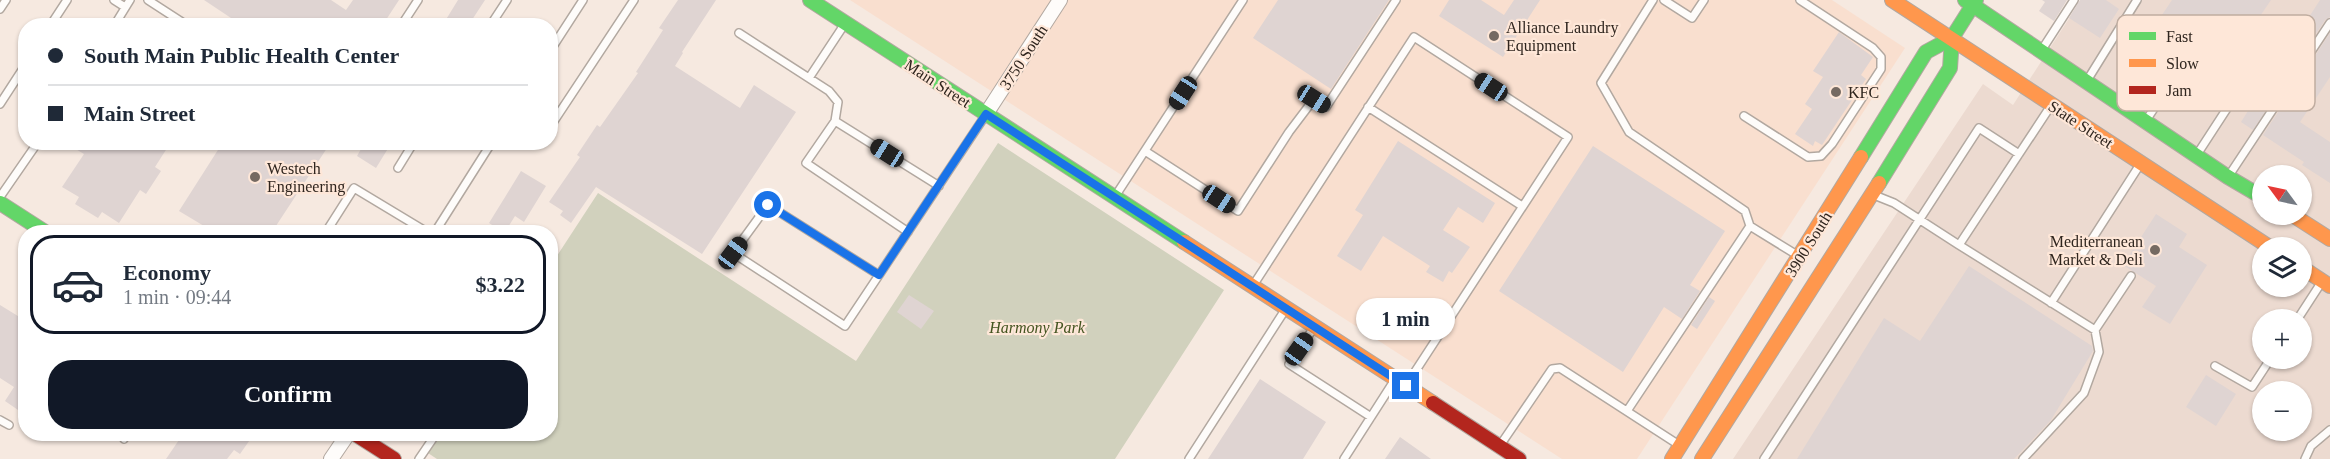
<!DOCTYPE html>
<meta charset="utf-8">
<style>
body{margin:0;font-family:Georgia,serif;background:#f2f2f3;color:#1f2937;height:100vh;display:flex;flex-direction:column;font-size:22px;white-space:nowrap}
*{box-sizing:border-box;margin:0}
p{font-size:20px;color:#747a83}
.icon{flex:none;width:33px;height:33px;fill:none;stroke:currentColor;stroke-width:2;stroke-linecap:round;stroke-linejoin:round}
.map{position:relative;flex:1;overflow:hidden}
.panel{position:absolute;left:18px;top:225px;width:540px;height:216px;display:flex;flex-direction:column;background:#fff;border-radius:24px;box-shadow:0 2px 4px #0004}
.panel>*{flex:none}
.top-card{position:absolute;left:18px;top:18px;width:540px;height:132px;border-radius:24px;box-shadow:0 2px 4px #0004;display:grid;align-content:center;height:132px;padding:0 30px;background:#fff}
.needle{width:39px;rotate:303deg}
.tools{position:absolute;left:2252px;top:165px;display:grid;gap:12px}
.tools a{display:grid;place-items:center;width:60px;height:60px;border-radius:50%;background:#fff;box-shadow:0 2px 4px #0004;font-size:30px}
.end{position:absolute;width:27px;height:27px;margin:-14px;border:8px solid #1a73e8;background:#fff;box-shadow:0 0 0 3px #fff}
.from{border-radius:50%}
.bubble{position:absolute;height:42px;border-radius:21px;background:#fff;box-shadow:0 2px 4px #0004;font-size:20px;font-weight:700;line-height:42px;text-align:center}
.car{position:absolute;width:18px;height:36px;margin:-18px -9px;border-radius:8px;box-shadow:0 0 4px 2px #0007;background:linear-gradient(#222 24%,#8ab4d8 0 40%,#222 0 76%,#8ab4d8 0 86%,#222 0)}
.top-card b{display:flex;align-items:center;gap:21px;height:57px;font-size:22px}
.top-card b+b{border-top:2px solid #e0e1e3}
.top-card i{width:15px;height:15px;background:#1f2937}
ul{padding:10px 0 0;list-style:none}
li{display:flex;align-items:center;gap:18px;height:99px;margin:0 12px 9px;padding:0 18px;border:3px solid transparent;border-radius:24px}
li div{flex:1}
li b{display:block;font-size:22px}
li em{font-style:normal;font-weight:700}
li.on{border-color:#111827}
li>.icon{width:54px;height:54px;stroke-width:1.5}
.button{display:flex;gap:12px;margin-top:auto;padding:12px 30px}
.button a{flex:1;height:69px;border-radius:24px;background:#111827;color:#fff;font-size:24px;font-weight:700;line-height:69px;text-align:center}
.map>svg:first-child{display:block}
</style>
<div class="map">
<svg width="2330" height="459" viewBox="0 0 2330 459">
<rect width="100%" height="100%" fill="#f6e9e0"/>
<!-- built -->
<path fill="#f9dfcf" d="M850 0H1832L1905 48 1637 459H1562Z"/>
<!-- industrial -->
<path fill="#ecdad0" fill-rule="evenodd" d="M2081 0H2330V459H1733L1983 84 2013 105ZM2262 176H2301V214H2262ZM2262 248H2301V286H2262ZM2262 320H2301V358H2262ZM2262 392H2301V430H2262Z"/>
<!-- green -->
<path fill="#d1d1bd" d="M998 143 1224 290 1115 459H437L428 453 441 434H550L551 265 598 193 856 361Z"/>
<!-- building -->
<path fill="#dfd4d2" d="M204 0H331L346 10 353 0H399L382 26H243Z
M458 0H485L468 26H442Z
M678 0H716L682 52 683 53 675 66 740 108 754 85 796 112 702 254 596 187 571 223 560 215 563 211 549 202 580 157 577 155 597 125 600 127 638 73 636 72 663 30 659 28Z
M1278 0H1389L1331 89 1253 38Z
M1449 0H1481L1504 15 1514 0H1540L1503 57 1439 16Z
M2042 0H2067L2054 21 2039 11 2045 2Z
M2080 0H2106L2119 9 2100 38 2069 18Z
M2172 0H2271L2254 25 2289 48 2320 0H2330V17L2325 20 2253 130 2241 122 2263 87 2177 31 2141 86 2123 73Z
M1839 32 1873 57 1861 75 1866 79 1822 145 1815 141 1813 146 1795 134 1812 109 1805 104 1823 77 1813 71Z
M2330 33V77L2300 122 2330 142V183L2302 165 2304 162 2263 135Z
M1398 141 1495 203 1483 223 1458 207 1443 230 1470 247 1452 273 1449 271 1443 282 1426 272 1430 266 1383 236 1361 271 1337 256 1363 215 1355 210Z
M64 142H171L155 167 161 171 146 194 140 190 119 223 102 212 98 218 75 204 79 197 62 187 84 154Z
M223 142H331L272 232H214L179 211Z
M365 142H392L376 168 357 156Z
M1593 146 1725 231 1690 285 1700 291 1682 319 1664 307 1623 372 1499 291Z
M521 171 546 186 524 222 515 216 505 232H503L489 223Z
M2156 214 2187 234 2179 247 2207 265 2170 324 2142 307 2156 286 2123 265Z
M1969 266 2092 346 2093 351 2051 420 2014 459H1797L1884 318 1920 341Z
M909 295 934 311 921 329 897 312Z
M1709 297 1715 301 1697 329 1691 325Z
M0 305 26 321V405L21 412 5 401 14 387 0 378Z
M2206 375 2236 394 2216 426 2186 407Z
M1260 379 1326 422 1303 459H1208Z
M183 434H254L240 454 234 450 227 459H166Z
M1400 437 1431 459H1385Z"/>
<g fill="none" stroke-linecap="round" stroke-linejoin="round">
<defs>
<path id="lane" d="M114 0 125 7
M148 0 188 26
M1653 0 1601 83 1629 132 1745 211 1750 226
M1664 0 1692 18 1704 0
M0 9 6 0
M50 26 67 0
M114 26 130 0
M401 26 418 0
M490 26 507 0
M739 33 829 91 838 102 835 121 939 186
M2043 48 2074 0
M550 51 583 0
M809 78 844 25
M2088 79 2137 0
M0 104 26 64
M1368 107 1522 206
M1744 116 1808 157 1821 156 1832 144 1881 69V57L1873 48 1800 0
M2147 119 2188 57 2239 90 2198 153
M554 121 634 0
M835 121 806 163 908 232
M1145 151 1238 211 1289 132 1314 99 1326 107 1396 0
M398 168 414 142
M2230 174 2330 23
M1116 195 1243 0
M1874 195 1894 203 1959 245 2050 107
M0 197 38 142
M326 232 354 188 427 232
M435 232 492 142
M1959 245 2095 330 2131 276
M879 275 768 205 733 253 845 326 985 116
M1254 284 1414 37 1568 137 1407 384
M2051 303 2139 166
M2297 320 2321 283
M1313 329 1289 364 1371 417
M2215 366 2252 387 2271 358
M1627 411 1750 226 1797 255
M0 420 9 425
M124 439 127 434
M1501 444 1552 369 1560 368 1679 445
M419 459 436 434
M1189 459 1285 310
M1344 459 1394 381
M1764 459 1979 128 2019 154
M2023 459 2084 393 2099 352 2095 330
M2305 459 2311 446 2330 430"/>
<path id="street" d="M986 114 1060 0
M331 459 348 434"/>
<path id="fast" d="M810 0 1184 242
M1965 0 2228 177 2262 197
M1861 157 1926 52 1952 38
M1879 183 1950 68 1952 38 1976 0
M0 203 45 232"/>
<path id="slow" d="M1892 0 2271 248
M2291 214 2330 239
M1184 242 1433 403
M2301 267 2330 286
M1672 459 1861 157
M1702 459 1879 183"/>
<path id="jam" d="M1433 403 1519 459
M355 434 394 459"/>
</defs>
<!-- lane casing -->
<use href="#lane" stroke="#b2a8a0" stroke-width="10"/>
<!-- street casing -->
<use href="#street" stroke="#b2a8a0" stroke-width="16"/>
<!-- fast casing -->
<use href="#fast" stroke="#b2a8a0" stroke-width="16"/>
<!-- slow casing -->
<use href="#slow" stroke="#b2a8a0" stroke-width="16"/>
<!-- jam casing -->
<use href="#jam" stroke="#b2a8a0" stroke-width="16"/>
<!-- lane -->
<use href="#lane" stroke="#fefcfa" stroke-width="7"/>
<!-- street -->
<use href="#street" stroke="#fefcfa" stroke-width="14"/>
<!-- fast -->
<use href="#fast" stroke="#63d668" stroke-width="14"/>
<!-- slow -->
<use href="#slow" stroke="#ff974d" stroke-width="14"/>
<!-- jam -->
<use href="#jam" stroke="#b3261e" stroke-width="14"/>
</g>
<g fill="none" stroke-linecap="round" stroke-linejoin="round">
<!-- route -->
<path stroke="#1a73e8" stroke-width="8" d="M768 205 879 275 986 114 1406 386"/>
</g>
<!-- markers -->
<g fill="#756a62" stroke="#fee7d8" stroke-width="2">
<circle cx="1494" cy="36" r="6"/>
<circle cx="1836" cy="92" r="6"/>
<circle cx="255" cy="177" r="6"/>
<circle cx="2155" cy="250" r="6"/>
</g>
<g text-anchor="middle" stroke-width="4.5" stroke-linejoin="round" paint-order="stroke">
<!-- poi labels -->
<g font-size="16" fill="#2f251e" stroke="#fee7d8" text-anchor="start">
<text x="1506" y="33">Alliance Laundry<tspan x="1506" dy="18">Equipment</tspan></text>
<text x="1848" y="98">KFC</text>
<text x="267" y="174">Westech<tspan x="267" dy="18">Engineering</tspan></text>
<text x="2143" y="247" text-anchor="end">Mediterranean<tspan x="2143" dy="18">Market &amp; Deli</tspan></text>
</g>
<!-- street labels -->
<g font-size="16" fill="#2f251e" stroke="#fee7d8">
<text transform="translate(1023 57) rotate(-57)" y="6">3750 South</text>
<text transform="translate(938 83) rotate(33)" y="6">Main Street</text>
<text transform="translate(2081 124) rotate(33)" y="6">State Street</text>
<text transform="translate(1808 244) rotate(-58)" y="6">3900 South</text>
</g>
<!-- park labels -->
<g font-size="16" font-style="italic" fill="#445420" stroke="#fee7d8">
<text x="1037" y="333">Harmony Park</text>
</g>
</g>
<!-- legend -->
<rect x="2117" y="15" width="198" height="96" rx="9" fill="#fee7d8" stroke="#c0ada0" stroke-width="1.5"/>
<rect x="2129" y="32" width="27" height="8" fill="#63d668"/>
<rect x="2129" y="59" width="27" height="8" fill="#ff974d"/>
<rect x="2129" y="86" width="27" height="8" fill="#b3261e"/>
<g font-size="16" fill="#2f251e">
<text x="2166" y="42">Fast</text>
<text x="2166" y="69">Slow</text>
<text x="2166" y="96">Jam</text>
</g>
</svg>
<div class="tools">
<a><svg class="needle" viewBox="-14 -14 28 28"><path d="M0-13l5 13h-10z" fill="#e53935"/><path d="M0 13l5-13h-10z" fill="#747a83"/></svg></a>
<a><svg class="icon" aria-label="layers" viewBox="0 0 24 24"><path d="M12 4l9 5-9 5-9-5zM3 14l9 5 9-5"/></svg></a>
<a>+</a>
<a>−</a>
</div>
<i class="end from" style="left:768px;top:205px"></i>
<i class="end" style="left:1406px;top:386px"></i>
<div class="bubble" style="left:1356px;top:298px;width:99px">1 min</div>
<i class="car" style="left:1491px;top:87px;rotate:303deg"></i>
<i class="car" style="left:1183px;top:93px;rotate:213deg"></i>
<i class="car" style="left:1314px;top:99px;rotate:122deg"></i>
<i class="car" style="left:887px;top:153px;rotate:302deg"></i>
<i class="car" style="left:1219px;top:199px;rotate:123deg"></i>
<i class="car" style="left:733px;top:253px;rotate:37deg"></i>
<i class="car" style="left:1299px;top:349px;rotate:35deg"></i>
<div class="top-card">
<b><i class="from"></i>South Main Public Health Center</b>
<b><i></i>Main Street</b>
</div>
<section class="panel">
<ul>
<li class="on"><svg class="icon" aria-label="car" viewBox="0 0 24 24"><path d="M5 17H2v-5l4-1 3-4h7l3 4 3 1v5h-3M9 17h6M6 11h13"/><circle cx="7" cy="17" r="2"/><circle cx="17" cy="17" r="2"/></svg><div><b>Economy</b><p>1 min · 09:44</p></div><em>$3.22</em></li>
</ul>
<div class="button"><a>Confirm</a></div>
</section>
</div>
